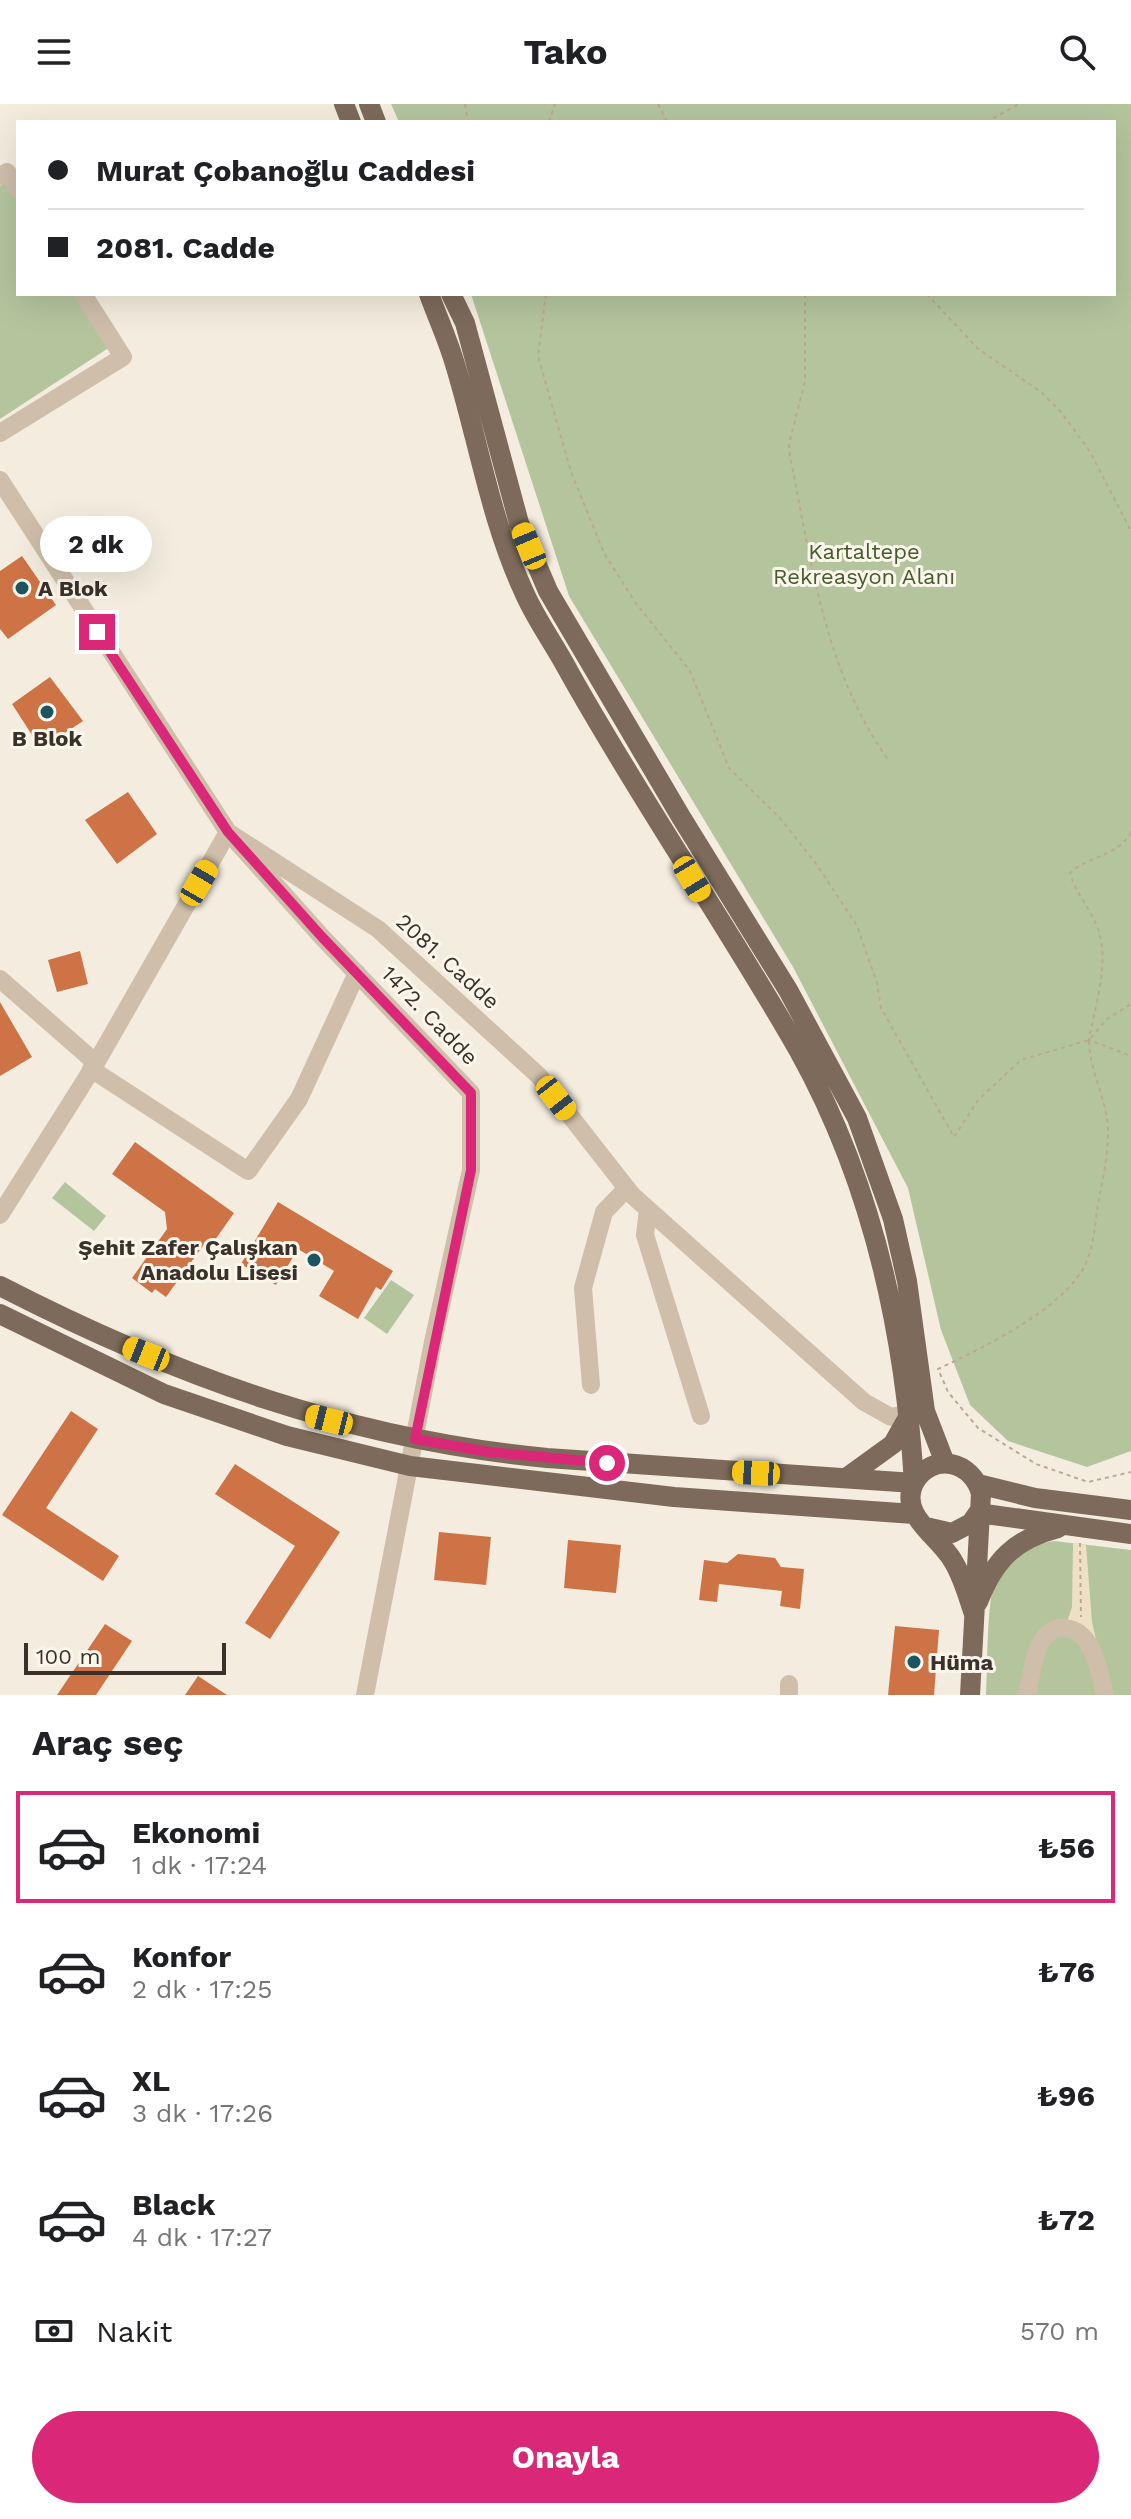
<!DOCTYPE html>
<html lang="tr">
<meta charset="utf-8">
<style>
body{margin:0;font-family:"Work Sans",sans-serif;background:#f2f2f2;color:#202124;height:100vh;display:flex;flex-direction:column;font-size:30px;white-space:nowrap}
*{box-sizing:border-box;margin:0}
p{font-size:26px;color:#757577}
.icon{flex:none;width:44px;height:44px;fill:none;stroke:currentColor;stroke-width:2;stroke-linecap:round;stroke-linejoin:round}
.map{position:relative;height:1591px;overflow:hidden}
.panel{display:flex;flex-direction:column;background:#fff;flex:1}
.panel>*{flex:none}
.hud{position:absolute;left:16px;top:16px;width:1100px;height:176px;border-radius:0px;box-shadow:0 8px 32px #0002;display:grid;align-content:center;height:176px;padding:0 32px;background:#fff}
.scale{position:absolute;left:24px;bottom:20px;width:202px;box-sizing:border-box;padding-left:8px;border:4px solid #3b312a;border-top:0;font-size:22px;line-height:28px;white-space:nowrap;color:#3b312a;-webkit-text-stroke:6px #fbf6ec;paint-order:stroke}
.end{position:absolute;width:36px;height:36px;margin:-18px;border:10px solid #db2777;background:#fff;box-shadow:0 0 0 4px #fff}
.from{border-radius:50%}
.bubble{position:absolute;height:56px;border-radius:28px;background:#fff;box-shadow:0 8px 32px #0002;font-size:26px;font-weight:700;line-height:56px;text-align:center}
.car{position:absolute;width:24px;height:48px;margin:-24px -12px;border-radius:10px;box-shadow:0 0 6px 2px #0007;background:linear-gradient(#f5c518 24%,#345 0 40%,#f5c518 0 76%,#345 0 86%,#f5c518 0)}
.hud b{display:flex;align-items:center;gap:28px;height:76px;font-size:30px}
.hud b+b{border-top:2px solid #e0e0e0}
.hud i{width:20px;height:20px;background:#202124}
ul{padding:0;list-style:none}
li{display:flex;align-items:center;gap:24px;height:112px;margin:0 16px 12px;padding:0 16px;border:4px solid transparent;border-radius:0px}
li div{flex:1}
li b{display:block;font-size:30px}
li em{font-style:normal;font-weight:700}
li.active{border-color:#db2777}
li>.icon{width:72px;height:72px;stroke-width:1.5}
h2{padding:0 32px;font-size:36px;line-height:96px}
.pay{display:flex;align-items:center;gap:20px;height:88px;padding:0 32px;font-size:30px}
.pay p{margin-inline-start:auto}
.action{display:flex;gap:16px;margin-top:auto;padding:16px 32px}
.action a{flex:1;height:92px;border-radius:48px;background:#db2777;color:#fff;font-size:32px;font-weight:700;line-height:92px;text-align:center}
header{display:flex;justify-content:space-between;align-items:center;height:104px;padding:0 32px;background:#fff;font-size:36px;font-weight:700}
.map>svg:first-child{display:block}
</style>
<header><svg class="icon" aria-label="menu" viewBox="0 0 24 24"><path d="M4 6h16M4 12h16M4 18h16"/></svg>Tako<svg class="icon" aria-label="search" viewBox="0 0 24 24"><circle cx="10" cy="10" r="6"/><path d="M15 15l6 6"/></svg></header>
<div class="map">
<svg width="1131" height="1591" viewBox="0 0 1131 1591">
<rect width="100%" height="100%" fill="#f4eddf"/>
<!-- green -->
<path fill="#b4c59e" d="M391 0H1131V1347L1087 1363 1008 1337 970 1301 941 1226 908 1084 793 863 569 492 471 190H1114V18H399Z
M7 78 18 95V190H77L110 243 0 315V82Z
M65 1078 106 1112 94 1127 52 1094Z
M391 1176 414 1191 387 1230 364 1214Z
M1054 1437 1131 1446V1591H986C988 1566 986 1491 997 1472 1009 1452 1033 1440 1054 1437Z"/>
<!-- plaza -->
<path fill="#ede0c5" d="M1073 1439 1086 1441 1092 1518 1099 1548 1088 1551 1073 1531 1051 1533 1032 1548 1067 1518 1072 1503Z"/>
<!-- building -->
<path fill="#cd7345" d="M22 452 56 501 8 535 0 525V467Z
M50 573 83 617 41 645 12 600Z
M128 688 157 730 117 760 85 716Z
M80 847 88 880 57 888 48 856Z
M0 898 32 953 0 972Z
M135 1038 234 1109 210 1143 205 1139 166 1193 155 1185 152 1189 132 1174 167 1125 165 1108 112 1070Z
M278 1098 393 1167 381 1186 376 1183 358 1215 319 1192 334 1167 298 1145 276 1181 241 1160Z
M71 1307 98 1325 46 1404 119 1452 103 1477 2 1411Z
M235 1360 340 1428 270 1535 245 1519 295 1442 215 1390Z
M439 1428 491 1433 486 1481 434 1476Z
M568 1436 621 1441 616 1489 564 1484Z
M738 1450 775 1454 781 1463 804 1465 800 1505 780 1502 782 1487 719 1480 717 1498 699 1496 704 1456 727 1459Z
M105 1520 132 1537 96 1591H57Z
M895 1522 939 1526 934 1591H888Z
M198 1572 227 1591H185Z"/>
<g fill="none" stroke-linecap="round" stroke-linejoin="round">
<!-- path -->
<path stroke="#baa894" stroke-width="2" stroke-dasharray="4 4" stroke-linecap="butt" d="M465 0 468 18
M658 0 667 18
M549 18 555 0
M986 18 1019 0
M546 190 538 252 571 368 604 449 635 498 690 567 729 664 780 714 817 761 857 822 877 879 881 904 954 1033 978 996 1021 956 1089 936 1107 915 1131 900
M805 190V277L789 340 790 352C811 456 824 565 887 654
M927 190 977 244 1041 288 1061 308 1089 346 1131 427
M1131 728C1118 753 1089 751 1070 769 1076 790 1091 805 1098 825 1110 859 1095 901 1089 936L1131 952
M1089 937C1090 968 1107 996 1108 1026 1108 1051 1103 1076 1098 1099 1095 1119 1094 1141 1086 1159 1065 1205 982 1244 938 1265L948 1288 978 1324 1036 1360 1088 1378 1131 1368
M1080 1439 1081 1513"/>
<!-- minor -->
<path stroke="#cebeaa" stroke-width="18" d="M0 72 7 68 18 85
M0 329 123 253 83 190
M0 376 228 728 378 825 539 972 632 1091 864 1298 891 1313 922 1308
M0 875 96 959
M91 965 248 1067 299 995 357 869
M648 1105 645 1131 701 1312
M0 1111 96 959 228 728 322 833 471 989V1066L433 1238 365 1591
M591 1281 583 1184 604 1108 627 1084
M789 1591V1580
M1027 1591C1031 1573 1033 1551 1043 1535 1048 1528 1056 1523 1065 1524 1094 1527 1099 1568 1105 1591"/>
<!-- major -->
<path stroke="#7d6a5a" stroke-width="20" d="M344 0 351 18
M369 0 376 18
M429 190C437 212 447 234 454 257 478 334 490 415 524 488 536 516 555 541 569 568 641 697 726 819 799 947 873 1080 905 1229 914 1379
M451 190 465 219 519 419 548 487 681 713 788 886 857 1014 893 1115 907 1177 925 1307 945 1359
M0 1182C177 1273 349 1335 547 1354L914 1379
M0 1210 164 1290 287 1332 410 1362 674 1393 914 1410
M846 1374 893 1340 910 1310
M978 1380 1035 1394 1131 1406
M978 1409 1131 1430
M926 1423 952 1429 971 1419 978 1409
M978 1498C994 1456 1015 1435 1058 1424
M970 1591 981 1390C973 1357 932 1347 914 1379 898 1411 939 1432 953 1457 963 1473 968 1493 974 1510"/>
</g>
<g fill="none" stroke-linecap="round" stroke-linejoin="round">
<!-- route -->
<path stroke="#db2777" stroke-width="10" d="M97 528 228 728 322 833 471 989V1066L415 1335 489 1348 607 1359"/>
</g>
<!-- markers -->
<g fill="#1c545f" stroke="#fbf6ec" stroke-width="3">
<circle cx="22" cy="484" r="8"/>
<circle cx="47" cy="608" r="8"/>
<circle cx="314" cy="1156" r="8"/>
<circle cx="914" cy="1558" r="8"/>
</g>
<g text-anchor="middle" stroke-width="6" stroke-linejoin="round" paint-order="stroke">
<!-- park labels -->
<g font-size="22" fill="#455b2c" stroke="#fbf6ec">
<text x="864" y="455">Kartaltepe<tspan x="864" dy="25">Rekreasyon Alanı</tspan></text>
</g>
<!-- poi labels -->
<g font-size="22" font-weight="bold" fill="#3b312a" stroke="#fbf6ec" text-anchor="start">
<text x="38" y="492">A Blok</text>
<text x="47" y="642" text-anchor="middle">B Blok</text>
<text x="298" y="1151" text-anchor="end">Şehit Zafer Çalışkan<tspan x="298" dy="25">Anadolu Lisesi</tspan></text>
<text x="930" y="1566">Hüma</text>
</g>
<!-- street labels -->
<g font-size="22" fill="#3b312a" stroke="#fbf6ec">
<text transform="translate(448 857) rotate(42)" y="8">2081. Cadde</text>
<text transform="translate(430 911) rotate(46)" y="8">1472. Cadde</text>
</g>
</g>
</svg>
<div class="scale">100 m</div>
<i class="end from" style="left:607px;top:1359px"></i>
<i class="end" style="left:97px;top:528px"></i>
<div class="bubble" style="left:40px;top:412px;width:112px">2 dk</div>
<i class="car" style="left:529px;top:442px;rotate:337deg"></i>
<i class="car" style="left:692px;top:775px;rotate:149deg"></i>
<i class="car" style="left:199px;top:779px;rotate:30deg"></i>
<i class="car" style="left:556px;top:994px;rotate:142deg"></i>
<i class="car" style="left:146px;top:1250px;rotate:292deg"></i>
<i class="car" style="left:329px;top:1316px;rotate:284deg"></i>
<i class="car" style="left:756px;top:1369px;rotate:273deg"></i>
<div class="hud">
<b><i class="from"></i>Murat Çobanoğlu Caddesi</b>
<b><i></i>2081. Cadde</b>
</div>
</div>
<section class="panel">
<h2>Araç seç</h2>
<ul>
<li class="active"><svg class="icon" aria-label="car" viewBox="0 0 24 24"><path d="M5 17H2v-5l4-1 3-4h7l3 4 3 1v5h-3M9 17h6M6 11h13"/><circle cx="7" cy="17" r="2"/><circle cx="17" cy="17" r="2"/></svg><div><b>Ekonomi</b><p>1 dk · 17:24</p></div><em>₺56</em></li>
<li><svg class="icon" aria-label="car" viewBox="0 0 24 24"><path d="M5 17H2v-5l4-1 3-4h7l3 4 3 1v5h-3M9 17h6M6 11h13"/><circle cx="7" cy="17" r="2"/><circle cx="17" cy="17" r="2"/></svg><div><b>Konfor</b><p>2 dk · 17:25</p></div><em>₺76</em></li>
<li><svg class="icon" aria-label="car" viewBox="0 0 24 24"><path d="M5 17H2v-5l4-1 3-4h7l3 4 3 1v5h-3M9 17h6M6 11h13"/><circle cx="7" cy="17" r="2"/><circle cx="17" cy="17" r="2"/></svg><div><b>XL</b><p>3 dk · 17:26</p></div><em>₺96</em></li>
<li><svg class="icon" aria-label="car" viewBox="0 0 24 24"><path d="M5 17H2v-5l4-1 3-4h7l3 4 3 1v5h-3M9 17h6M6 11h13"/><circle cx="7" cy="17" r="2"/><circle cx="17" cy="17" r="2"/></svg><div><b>Black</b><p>4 dk · 17:27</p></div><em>₺72</em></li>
</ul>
<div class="pay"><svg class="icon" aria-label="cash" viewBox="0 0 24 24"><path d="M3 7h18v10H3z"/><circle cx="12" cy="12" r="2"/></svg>Nakit<p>570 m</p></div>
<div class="action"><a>Onayla</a></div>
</section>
